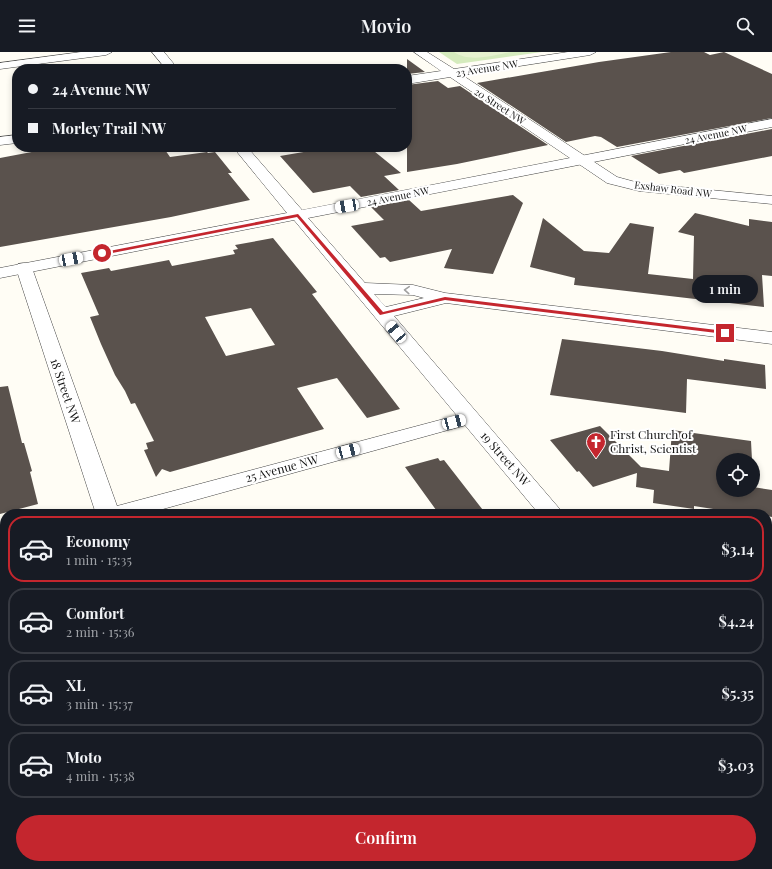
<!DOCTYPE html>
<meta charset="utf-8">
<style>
body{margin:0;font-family:"Playfair Display",serif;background:#20242c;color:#f1f3f6;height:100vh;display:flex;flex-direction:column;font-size:15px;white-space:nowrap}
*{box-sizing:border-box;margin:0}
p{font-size:13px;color:#9ea1a6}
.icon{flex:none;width:22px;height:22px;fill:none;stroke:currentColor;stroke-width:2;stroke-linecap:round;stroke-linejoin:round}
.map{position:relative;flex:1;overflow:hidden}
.side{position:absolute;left:0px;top:457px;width:772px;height:360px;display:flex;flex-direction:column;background:#171b24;border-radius:16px 16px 0 0;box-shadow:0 2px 6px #0003}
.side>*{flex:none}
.guide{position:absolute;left:12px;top:12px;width:400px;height:88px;border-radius:16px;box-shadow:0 2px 6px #0003;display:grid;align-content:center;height:88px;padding:0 16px;background:#171b24}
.fabs{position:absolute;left:716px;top:401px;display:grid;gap:8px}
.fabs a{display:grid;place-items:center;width:44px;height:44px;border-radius:50%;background:#171b24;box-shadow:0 2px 6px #0003;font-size:20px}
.end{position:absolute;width:18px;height:18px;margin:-9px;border:5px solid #c4262e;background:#fff;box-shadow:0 0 0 2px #fff}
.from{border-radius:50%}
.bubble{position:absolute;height:28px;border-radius:14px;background:#171b24;box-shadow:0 2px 6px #0003;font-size:13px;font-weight:600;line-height:28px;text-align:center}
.car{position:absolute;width:12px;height:24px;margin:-12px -6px;border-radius:5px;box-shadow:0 0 3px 1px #0007;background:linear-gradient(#fff 24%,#345 0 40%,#fff 0 76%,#345 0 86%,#fff 0)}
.guide b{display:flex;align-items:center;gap:14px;height:38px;font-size:15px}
.guide b+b{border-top:1px solid #363941}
.guide i{width:10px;height:10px;background:#f1f3f6}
ul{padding:7px 0 0;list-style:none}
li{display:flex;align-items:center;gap:12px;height:66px;margin:0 8px 6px;padding:0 8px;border:2px solid #363941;border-radius:16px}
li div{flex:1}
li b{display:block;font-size:15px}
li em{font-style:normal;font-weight:600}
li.on{border-color:#c4262e}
li>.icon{width:36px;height:36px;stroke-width:1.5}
.primary-button{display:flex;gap:8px;margin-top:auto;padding:8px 16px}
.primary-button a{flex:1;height:46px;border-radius:24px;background:#c4262e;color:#fff;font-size:16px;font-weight:600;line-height:46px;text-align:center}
header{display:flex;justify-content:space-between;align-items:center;height:52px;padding:0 16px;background:#171b24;font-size:18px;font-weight:600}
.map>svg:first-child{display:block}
</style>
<header><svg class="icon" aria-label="menu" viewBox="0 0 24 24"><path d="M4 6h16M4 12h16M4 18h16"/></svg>Movio<svg class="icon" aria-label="search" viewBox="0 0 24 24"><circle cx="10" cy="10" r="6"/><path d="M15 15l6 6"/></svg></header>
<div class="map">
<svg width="772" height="817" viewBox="0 0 772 817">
<rect width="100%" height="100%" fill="#fffdf5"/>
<!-- green -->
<path fill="#d5ebbd" d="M439 0H542L457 12Z"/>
<!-- pitch -->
<path fill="#e6f2cf" d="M454 0H511C493 3 470 11 454 0Z"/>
<!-- building -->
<path fill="#5a524d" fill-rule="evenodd" d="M671 0H704L710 3 724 0 772 22V66L617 95 601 85 595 84 566 90 477 31 599 10Z
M407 7 425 20 407 22Z
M438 29 448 36 460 34 548 93 457 112 407 120V33Z
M772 77V104L684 121 680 118 659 122 631 104Z
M58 95H163L170 105 207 100 208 101 215 100 232 121H228L250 148 171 165 0 195V106Z
M333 95H369L401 121 384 124 399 138 361 145 350 134 313 141 280 104Z
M513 143 523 151 493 222 444 216 452 197 390 210 385 205 380 206 351 174 384 168 371 155 409 148 421 159Z
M695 161 749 174V167L772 170V224L762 223 764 255 575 233H574L575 226 530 215 543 166 584 199 609 201 630 171 654 175 648 222 693 227 694 184 678 180Z
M273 186 317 240 312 242 400 357 367 366 337 326 297 336 324 377 170 420 162 417 156 425 144 398 148 397 146 391 154 389 135 351 131 352 125 339 115 323 101 292 90 265 99 263 81 221 109 216 111 219 169 208 172 214 235 202 233 198 238 197 235 193ZM251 256 275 293 226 304 205 265Z
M562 287 662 299 724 309V307L765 313 766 337 687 327 686 361 550 343Z
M8 334 22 391H24L32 419 30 420 38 452 0 462V335Z
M600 374 641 415 669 419 672 378 751 389 752 408H723V438H753V435L772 438V465L767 464V462H745L694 454V457L653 451 654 438 636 435 637 421 593 435 579 419 577 420 550 388Z
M438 406 440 409 444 408 486 462H439L405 415Z"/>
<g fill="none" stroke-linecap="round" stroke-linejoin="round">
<defs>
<path id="minor" d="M81 0H112L106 3 0 17V11Z
M414 0H427L454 17 568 0H596L590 3 462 23 617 125 639 131 772 144V152L639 139 607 131 450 25 407 32V24L441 19Z
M17 83V91L0 93V85Z
M24 211 30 212 32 216 117 454 470 360 477 362 480 366 477 370 145 462H96L16 216 18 212Z
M5 485V501L0 502V486Z
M767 508 772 509V527L767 526Z
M213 812H245L247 817H215Z"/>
<path id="tertiary" d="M152 0H164L178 17H166Z
M772 67V75L308 166 365 231 413 233 445 241 772 280V292L446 251 394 264 564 462H539L294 168 0 226V216L287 161 233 95H247L302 158ZM374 242 413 243 424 246 386 255Z
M767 700 772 702V732L767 730Z"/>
</defs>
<!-- minor casing -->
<use href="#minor" stroke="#444" stroke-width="1"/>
<!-- tertiary casing -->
<use href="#tertiary" stroke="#444" stroke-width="1"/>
<!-- minor -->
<use href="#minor" fill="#fff" fill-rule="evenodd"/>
<!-- tertiary -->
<use href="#tertiary" fill="#fff" fill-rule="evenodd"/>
</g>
<!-- one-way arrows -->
<defs><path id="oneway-chevron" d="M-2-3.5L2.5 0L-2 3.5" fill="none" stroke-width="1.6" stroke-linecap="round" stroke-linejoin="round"/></defs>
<use stroke="#a0a0a0" href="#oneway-chevron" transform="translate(407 238) rotate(-176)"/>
<!-- route -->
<path fill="#c4262e" d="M298 162 383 260 445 245 725 279 728 281 725 282 445 248 380 263 297 165 102 203 99 201Z"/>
<!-- icons -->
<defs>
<symbol id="church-pin" viewBox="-11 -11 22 30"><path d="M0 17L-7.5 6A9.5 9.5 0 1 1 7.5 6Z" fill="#c4262e" stroke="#fff"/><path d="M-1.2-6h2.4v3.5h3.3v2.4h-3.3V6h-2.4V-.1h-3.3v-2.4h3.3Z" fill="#fff"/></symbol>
</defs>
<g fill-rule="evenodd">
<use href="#church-pin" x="585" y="379" width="22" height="30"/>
</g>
<g text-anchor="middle" stroke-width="4" stroke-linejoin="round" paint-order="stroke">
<!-- far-street labels -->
<g font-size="10" fill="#111" stroke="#fff">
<text transform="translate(487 16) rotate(-9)" y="4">23 Avenue NW</text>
<text transform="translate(500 54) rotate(33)" y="4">20 Street NW</text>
<text transform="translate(716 82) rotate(-11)" y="4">24 Avenue NW</text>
<text transform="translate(673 137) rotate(7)" y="4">Exshaw Road NW</text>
<text transform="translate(398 144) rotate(-11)" y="4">24 Avenue NW</text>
</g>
<!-- street labels -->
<g font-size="12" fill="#111" stroke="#fff">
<text transform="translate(65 339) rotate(71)" y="4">18 Street NW</text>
<text transform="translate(505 407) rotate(49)" y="4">19 Street NW</text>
<text transform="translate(282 417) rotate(-15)" y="4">25 Avenue NW</text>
</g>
<!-- poi labels -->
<g font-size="12" fill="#111" stroke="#fff" text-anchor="start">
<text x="610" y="387">First Church of<tspan x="610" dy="14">Christ, Scientist</tspan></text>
</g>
</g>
</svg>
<div class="fabs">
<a><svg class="icon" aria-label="locate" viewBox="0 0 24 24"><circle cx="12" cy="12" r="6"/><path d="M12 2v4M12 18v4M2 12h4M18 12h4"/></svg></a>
</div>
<i class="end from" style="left:102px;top:201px"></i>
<i class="end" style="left:725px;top:281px"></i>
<div class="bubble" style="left:692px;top:223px;width:66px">1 min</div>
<i class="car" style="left:347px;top:154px;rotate:260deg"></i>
<i class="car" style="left:71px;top:207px;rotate:79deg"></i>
<i class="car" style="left:396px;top:280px;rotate:320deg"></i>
<i class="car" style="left:454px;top:370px;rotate:75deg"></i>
<i class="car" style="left:348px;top:399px;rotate:75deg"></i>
<div class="guide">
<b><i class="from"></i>24 Avenue NW</b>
<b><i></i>Morley Trail NW</b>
</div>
<section class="side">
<ul>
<li class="on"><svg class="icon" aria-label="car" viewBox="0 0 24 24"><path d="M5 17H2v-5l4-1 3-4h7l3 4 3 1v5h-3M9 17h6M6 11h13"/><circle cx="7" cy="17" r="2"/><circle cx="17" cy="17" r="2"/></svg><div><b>Economy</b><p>1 min · 15:35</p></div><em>$3.14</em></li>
<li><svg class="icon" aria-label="car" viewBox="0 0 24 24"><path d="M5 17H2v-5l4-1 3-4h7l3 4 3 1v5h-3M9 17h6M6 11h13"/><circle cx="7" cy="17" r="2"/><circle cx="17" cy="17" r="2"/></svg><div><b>Comfort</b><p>2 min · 15:36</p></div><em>$4.24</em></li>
<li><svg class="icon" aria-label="car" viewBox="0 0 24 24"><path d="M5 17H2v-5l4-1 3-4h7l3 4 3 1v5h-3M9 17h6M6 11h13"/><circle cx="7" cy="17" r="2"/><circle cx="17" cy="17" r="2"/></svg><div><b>XL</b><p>3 min · 15:37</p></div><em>$5.35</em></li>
<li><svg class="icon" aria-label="car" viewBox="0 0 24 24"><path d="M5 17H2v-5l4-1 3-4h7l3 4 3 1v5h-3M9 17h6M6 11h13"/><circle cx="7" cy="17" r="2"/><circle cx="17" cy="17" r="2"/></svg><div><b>Moto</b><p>4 min · 15:38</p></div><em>$3.03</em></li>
</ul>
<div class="primary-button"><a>Confirm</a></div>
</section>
</div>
